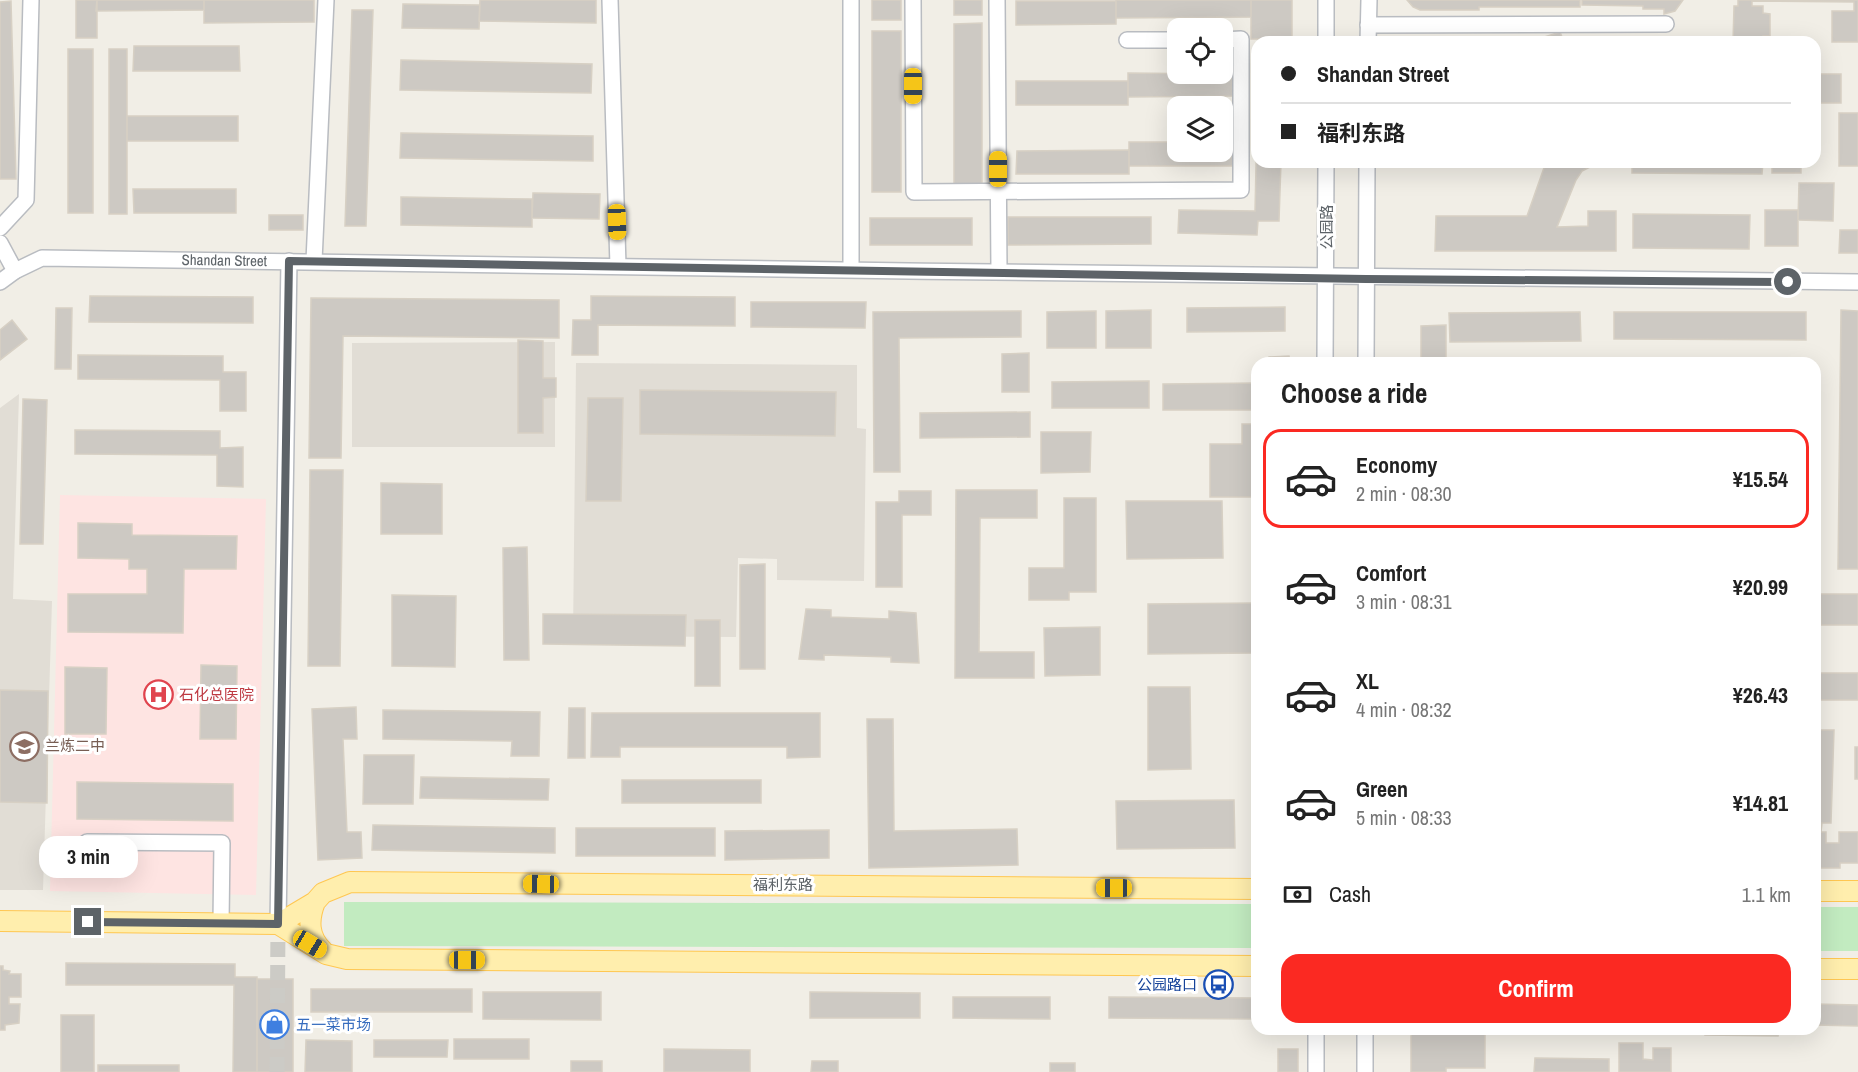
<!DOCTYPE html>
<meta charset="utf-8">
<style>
body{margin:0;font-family:"Archivo Narrow","Noto Sans SC",sans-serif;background:#f6f6f6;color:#222;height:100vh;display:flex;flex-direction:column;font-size:22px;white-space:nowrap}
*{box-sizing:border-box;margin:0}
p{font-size:20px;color:#767676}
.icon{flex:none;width:33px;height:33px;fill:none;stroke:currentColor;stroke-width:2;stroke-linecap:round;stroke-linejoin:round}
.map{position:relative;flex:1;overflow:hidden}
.details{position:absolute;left:1251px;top:357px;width:570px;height:678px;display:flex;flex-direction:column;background:#fff;border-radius:18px;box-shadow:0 6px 24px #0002}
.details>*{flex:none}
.hud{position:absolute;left:1251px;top:36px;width:570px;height:132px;border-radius:18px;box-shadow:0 6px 24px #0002;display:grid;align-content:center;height:132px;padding:0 30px;background:#fff}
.controls{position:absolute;left:1167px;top:18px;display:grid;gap:12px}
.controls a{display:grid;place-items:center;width:66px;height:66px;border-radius:12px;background:#fff;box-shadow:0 6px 24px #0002;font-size:30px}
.end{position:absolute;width:27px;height:27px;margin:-14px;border:8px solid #5d6368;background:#fff;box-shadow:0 0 0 3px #fff}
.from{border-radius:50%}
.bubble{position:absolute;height:42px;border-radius:18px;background:#fff;box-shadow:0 6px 24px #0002;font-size:20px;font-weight:700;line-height:42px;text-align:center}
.car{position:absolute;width:18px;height:36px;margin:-18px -9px;border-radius:8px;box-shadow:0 0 4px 2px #0007;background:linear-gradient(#f5c518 24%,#345 0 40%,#f5c518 0 76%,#345 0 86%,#f5c518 0)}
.hud b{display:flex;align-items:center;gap:21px;height:57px;font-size:22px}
.hud b+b{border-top:2px solid #e0e0e0}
.hud i{width:15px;height:15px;background:#222}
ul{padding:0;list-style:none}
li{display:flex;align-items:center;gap:18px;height:99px;margin:0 12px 9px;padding:0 18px;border:3px solid transparent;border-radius:18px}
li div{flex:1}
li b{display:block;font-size:22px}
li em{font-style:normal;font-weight:700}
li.active{border-color:#fb2922}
li>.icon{width:54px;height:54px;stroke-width:1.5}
h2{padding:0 30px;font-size:27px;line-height:72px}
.pay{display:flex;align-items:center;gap:15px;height:66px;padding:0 30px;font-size:22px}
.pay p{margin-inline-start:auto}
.action{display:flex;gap:12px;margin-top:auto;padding:12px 30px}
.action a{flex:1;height:69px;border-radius:18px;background:#fb2922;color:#fff;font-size:24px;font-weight:700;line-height:69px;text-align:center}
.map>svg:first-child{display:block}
</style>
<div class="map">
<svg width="1858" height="1072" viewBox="0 0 1858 1072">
<rect width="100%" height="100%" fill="#f1eee6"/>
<!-- education -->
<path fill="#e1ddd5" d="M555 342V447H352V343Z
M576 363 857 365V428L866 429 864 581 777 580V559L738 558 736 637 573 636Z
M19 394 13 599 52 601 43 890H0V408Z"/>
<!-- medical -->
<path fill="#fee4e2" d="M60 495 266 499 256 895 50 891Z"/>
<!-- green -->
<path fill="#c2ebc0" d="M344 902 1257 904V948L344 946Z
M1815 907H1858V951H1815Z"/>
<!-- building -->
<path fill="#cdc9c3" stroke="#d7d0c4" stroke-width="1.5" d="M76 0H97V38H76Z
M97 0H204V10L96 11Z
M204 0H314V22L204 23Z
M480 0H596V23L479 21Z
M872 0H901V20H872Z
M954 0H982V15H954Z
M1116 0H1251V17L1116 18Z
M1251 0H1292V39H1251Z
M1407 0H1580V7H1479V10H1420L1413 7Z
M1582 0H1683L1675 11 1664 14V9H1643V6L1582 5Z
M1738 0H1858V42H1832V11H1854V2L1752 1V6H1763V13L1770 14V36H1763V42H1733L1734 6H1738Z
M11 1 16 179H0V2Z
M1016 1H1116V24L1016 25Z
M403 4 480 5 479 29 402 28Z
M352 10H373L366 226H345Z
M982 23V184H954V24Z
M872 31H901V192H872Z
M1560 32 1564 42H1529Z
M134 46H239L240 71H133Z
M68 49H93V213H68Z
M109 49H127V214H109Z
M401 60 592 64 591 93 400 90Z
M1222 62H1236V96L1128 97V73L1222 74Z
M1815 74H1841V103H1815Z
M1016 81H1128V105H1016Z
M1839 113H1858V166H1839Z
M127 116H238V141H127Z
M1257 122V162H1281L1279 221H1258L1257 235 1178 233 1179 210 1255 211Z
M1222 132H1237V166H1129V142H1178V152H1222Z
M401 133 593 136V161L400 158Z
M1129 150V174H1016L1017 151Z
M1546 162H1594V165L1582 171 1576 180 1557 227 1588 226V211H1616V251H1435L1436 216H1527Z
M1632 162H1763L1762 174 1632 173Z
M1772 162H1801V173H1772Z
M1799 183H1834L1833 221 1798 220Z
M133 189H236V213H134Z
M533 193 600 194 599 219 532 218Z
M401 197 532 199V227L401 225Z
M1765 210H1798V246H1765Z
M1633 214 1750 215 1749 249 1633 248Z
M269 215H303V230H269Z
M1008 217H1151V244L1008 245Z
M870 218H972V245H870Z
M1840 230H1858V253H1839Z
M90 296 253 297V323L89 322Z
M591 296 735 297V326L598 325V355H572L573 320H591Z
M311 298 559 300V338L343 336 341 458H309Z
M751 302H866L865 328 751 327Z
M1285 307V331L1187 332V308Z
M56 308H72L71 369H55Z
M1151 310V348H1106V311Z
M1841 310 1858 311V569H1838Z
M1021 311V337L899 338 900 472H874L873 312Z
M1096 311V348H1047V312Z
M1580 312 1581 341 1450 342 1449 313Z
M1614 312H1806V340L1614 339Z
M12 320 27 339 0 360V330Z
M1446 325V363H1421V326Z
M518 340 543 341V378H556V397L543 398V433H518Z
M1029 353V392H1002V354Z
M78 355 223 356V372H246V411H220V380L78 379Z
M1289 356 1290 363H1269V357Z
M1149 381V408H1052V382Z
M1257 383V410H1163V384Z
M640 390 836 392 835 436 640 434Z
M588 398H623L621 501H586Z
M23 399 47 400 43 544H20Z
M1030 412V437L920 438V413Z
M1242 424H1257V497H1210V444H1242Z
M75 430 220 431V448L243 447V487L217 486V455L75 454Z
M1041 432H1091L1090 472 1041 473Z
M310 470H343L340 666H308Z
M381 483 442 484V534H381Z
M956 490H1037V518H980L979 652H1034V678H955Z
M899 491H931V515H902V587H876V502H899Z
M1064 498H1096V592H1069V600H1029V568H1064Z
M1126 501H1222L1223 558 1127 559Z
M78 523 132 524V535L237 536 236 569H184L183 633 68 632V594H147V569H129V559L78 558Z
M527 547 529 660H504L503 548Z
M765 564V669H740V565Z
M1820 594H1858V625H1821Z
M392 595 456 596 455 667 392 666Z
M1257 603V653L1148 654V604Z
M806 609 831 610V617L889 619V611L916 613 919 663 891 662V657L824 655V660L799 659Z
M543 614 686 615 685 646 543 644Z
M695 620H720V686H695Z
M1100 627V675L1045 676 1044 628Z
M201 665 237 666 236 739H200Z
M65 667 107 668 106 734H65Z
M1815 673H1858V700H1815Z
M1148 687H1190L1191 769 1148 770Z
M0 690 48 691 47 803 0 802Z
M356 707 357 739H343L347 832H361L362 858 318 860 312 709Z
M569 708H585V758H568Z
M383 710 540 712 539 756H511L512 741 383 739Z
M592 713H820V757L787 758V747H620V757H591Z
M867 719H893L894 831 1017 829 1018 865 869 868Z
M1815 730H1834L1831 823H1822L1821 832H1826V843H1839V832H1858V863H1840V868H1815Z
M1855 747H1858V779H1855Z
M364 755H414L413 804H363Z
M421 777 549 779 548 800 420 798Z
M622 780H761V803H622Z
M77 782 233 784V821L77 819Z
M1234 800 1235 848 1117 849 1116 801Z
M373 825 555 828V853L372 850Z
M576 828H715V856H576Z
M829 830V858L725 860V831Z
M66 963 235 964V977H257V1072H233L234 985H66Z
M0 966H3V970L10 971 9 974H21V997H9V1004H20L19 1023 5 1025V1030H0Z
M257 979H293V1072H257Z
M311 989H472V1012H311Z
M483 992H601V1020L483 1019Z
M810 992 920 993V1018H810Z
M953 997H1050V1019L953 1018Z
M1109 997 1257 998V1019L1109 1018Z
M1815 1004 1858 1005V1026L1815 1025Z
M61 1015H94V1072H61Z
M1414 1029H1485V1068H1446V1072H1411V1036Z
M1705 1029H1779L1778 1036 1705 1035Z
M454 1039H529V1059H454Z
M306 1040 352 1041V1072H305Z
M374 1040H448L447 1057H374Z
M1619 1043H1643V1059L1653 1060V1048H1671V1072H1619Z
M664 1049 750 1050V1072H664Z
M1278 1049H1298V1072H1278Z
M1535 1058 1609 1059V1072H1534Z
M571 1061H602V1072H571Z
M812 1061H838V1072H811Z
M1050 1063H1075V1072H1050Z
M98 1065H179V1072H98Z"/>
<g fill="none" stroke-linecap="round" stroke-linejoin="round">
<!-- minor-tunnel -->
<path stroke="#cccbc6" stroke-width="15" stroke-dasharray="15 8" stroke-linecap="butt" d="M277 1072 278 924"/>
<defs>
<g id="minor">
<path d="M610 0 618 266"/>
<path d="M851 0V269"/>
<path d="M913 0 914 192 1241 190V39L1222 40"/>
<path d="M997 0 999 271"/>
<path d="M1326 0V42"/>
<path d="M1368 25 1666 24"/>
<path d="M1127 40H1178"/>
<path d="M1368 42 1369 0"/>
<path d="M0 228 26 200 31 0"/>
<path d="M0 243 15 271"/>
<path d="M314 261 326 0"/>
<path id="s1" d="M0 282 15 271 42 258C647 266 1253 278 1858 282"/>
<path d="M1325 363 1326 162"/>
<path d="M1366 363 1367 162"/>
<path d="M87 842 222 843 221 923"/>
<path d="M278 924 289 261"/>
<path d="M1316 1072V1029"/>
<path d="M1365 1072V1029"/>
</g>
<path id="major" d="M1815 891H1858
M315 902C308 920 308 937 323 951
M0 921 278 924 326 954 347 959 1257 966
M278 924 315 902 323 893 350 882 1257 889
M1815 969H1858"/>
</defs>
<!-- minor casing -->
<use href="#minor" stroke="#b9bcc1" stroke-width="18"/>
<!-- major casing -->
<use href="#major" stroke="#ffc751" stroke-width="22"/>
<!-- minor -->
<use href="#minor" stroke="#fff" stroke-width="15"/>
<!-- major -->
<use href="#major" stroke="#ffeead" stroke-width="20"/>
</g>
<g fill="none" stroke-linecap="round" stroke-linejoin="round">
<!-- route -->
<path stroke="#5d6368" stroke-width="8" d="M88 922 278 924 289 261 1366 279 1788 282"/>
</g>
<!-- icons -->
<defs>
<symbol id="hospital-ring" viewBox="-11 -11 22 22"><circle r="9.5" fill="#fff" stroke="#e0444e" stroke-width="1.5"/><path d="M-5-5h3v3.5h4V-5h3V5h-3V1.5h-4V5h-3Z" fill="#e0444e"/></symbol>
<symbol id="school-ring" viewBox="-11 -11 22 22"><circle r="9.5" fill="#fff" stroke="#8d6e63" stroke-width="1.5"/><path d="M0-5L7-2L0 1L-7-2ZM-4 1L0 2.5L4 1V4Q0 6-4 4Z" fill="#8d6e63"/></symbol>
<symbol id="bus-ring" viewBox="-11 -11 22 22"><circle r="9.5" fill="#fff" stroke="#1a4fb4" stroke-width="1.5"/><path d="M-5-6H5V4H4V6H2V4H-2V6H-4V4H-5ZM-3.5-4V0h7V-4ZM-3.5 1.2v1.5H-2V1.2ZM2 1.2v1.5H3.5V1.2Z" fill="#1a4fb4"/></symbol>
<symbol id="shop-ring" viewBox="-11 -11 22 22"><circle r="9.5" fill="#fff" stroke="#3f7fe0" stroke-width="1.5"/><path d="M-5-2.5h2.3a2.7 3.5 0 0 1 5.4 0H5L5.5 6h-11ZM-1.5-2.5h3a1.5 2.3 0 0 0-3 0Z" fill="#3f7fe0"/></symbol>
</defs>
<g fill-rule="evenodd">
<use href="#hospital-ring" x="142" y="678" width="33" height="33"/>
<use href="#school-ring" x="8" y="730" width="33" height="33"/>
<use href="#bus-ring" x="1202" y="968" width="33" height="33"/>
<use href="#shop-ring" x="258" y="1008" width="33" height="33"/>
</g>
<g text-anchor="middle" stroke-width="6" stroke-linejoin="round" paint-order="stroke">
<!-- street labels -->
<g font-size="15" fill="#5d6368" stroke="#fff">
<text transform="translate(1327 227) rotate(-90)" y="5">公园路</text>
<text dy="5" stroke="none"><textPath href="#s1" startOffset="231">Shandan Street</textPath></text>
<text x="783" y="890">福利东路</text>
</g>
<!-- health labels -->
<g font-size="15" fill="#be3a42" stroke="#fff" text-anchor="start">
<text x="179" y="700">石化总医院</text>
</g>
<!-- education labels -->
<g font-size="15" fill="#785e54" stroke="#fff" text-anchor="start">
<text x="45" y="751">兰炼二中</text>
</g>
<!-- transit labels -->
<g font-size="15" fill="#164399" stroke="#fff" text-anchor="end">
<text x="1197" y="990">公园路口</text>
</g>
<!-- shop labels -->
<g font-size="15" fill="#366cbe" stroke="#fff" text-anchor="start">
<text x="296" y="1030">五一菜市场</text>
</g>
</g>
</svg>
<div class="controls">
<a><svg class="icon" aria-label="locate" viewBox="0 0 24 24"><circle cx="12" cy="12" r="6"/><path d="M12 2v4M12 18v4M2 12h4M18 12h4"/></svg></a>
<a><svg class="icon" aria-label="layers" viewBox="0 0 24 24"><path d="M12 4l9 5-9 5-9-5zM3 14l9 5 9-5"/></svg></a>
</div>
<i class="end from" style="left:1788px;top:282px"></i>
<i class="end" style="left:88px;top:922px"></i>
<div class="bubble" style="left:39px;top:836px;width:99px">3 min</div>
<i class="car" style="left:913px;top:86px;rotate:180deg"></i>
<i class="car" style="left:998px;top:169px;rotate:0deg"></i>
<i class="car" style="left:617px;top:222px;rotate:178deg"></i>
<i class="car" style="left:541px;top:884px;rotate:271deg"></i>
<i class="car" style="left:1114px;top:888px;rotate:270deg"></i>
<i class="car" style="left:310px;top:944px;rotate:121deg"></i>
<i class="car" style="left:467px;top:960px;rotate:90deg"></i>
<div class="hud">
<b><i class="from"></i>Shandan Street</b>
<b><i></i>福利东路</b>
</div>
<section class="details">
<h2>Choose a ride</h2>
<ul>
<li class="active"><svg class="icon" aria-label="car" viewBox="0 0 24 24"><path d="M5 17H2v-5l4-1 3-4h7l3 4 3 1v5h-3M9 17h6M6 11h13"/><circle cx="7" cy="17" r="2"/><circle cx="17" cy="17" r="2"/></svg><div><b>Economy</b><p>2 min · 08:30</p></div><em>¥15.54</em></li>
<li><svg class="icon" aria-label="car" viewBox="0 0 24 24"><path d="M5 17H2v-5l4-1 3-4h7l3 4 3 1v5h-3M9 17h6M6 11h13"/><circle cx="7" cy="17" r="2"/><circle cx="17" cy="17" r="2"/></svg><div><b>Comfort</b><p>3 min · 08:31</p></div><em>¥20.99</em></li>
<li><svg class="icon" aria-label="car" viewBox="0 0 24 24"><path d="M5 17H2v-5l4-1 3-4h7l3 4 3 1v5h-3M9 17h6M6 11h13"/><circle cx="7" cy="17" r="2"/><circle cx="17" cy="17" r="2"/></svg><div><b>XL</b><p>4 min · 08:32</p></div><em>¥26.43</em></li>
<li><svg class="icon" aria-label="car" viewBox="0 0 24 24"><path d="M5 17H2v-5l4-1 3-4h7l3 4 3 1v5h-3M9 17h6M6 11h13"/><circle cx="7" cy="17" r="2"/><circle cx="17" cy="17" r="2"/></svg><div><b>Green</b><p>5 min · 08:33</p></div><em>¥14.81</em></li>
</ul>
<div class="pay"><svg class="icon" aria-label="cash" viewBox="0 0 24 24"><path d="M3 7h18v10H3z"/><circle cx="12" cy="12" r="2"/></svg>Cash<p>1.1 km</p></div>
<div class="action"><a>Confirm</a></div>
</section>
</div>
